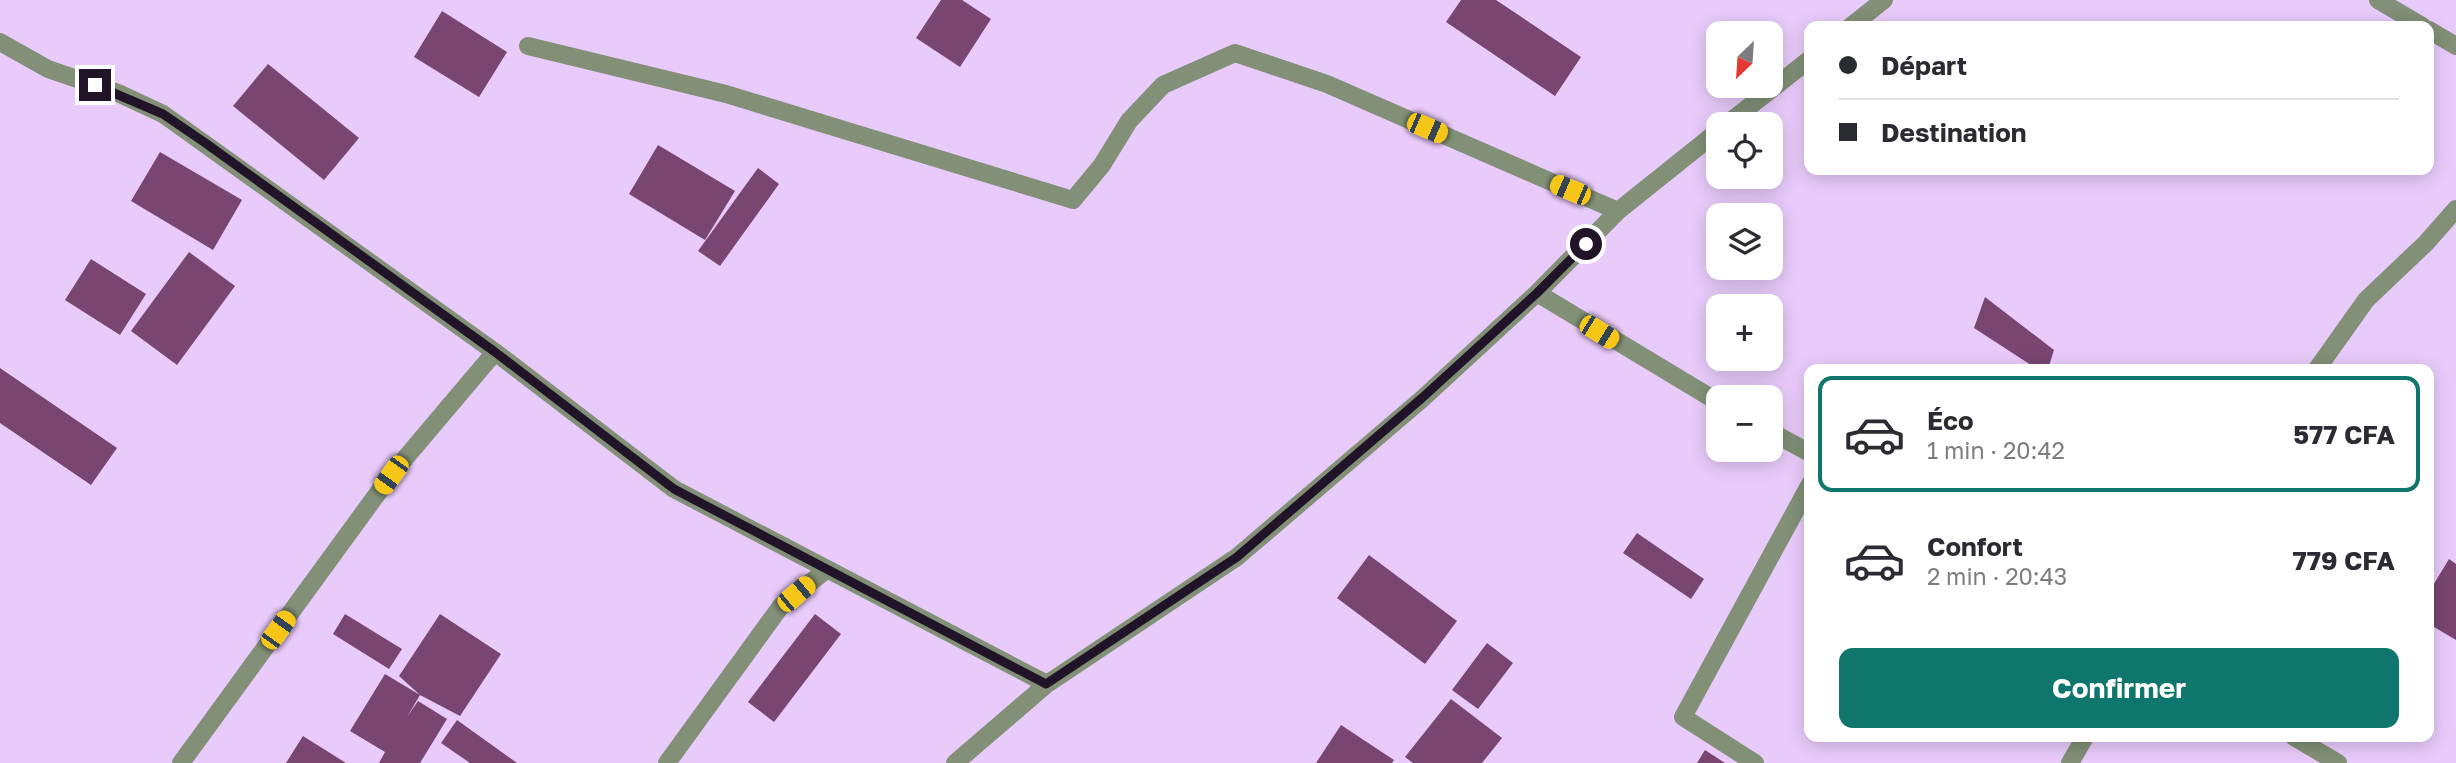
<!DOCTYPE html>
<html lang="fr">
<meta charset="utf-8">
<style>
body{margin:0;font-family:"Golos Text",sans-serif;background:#f7f7f7;color:#2b2b33;height:100vh;display:flex;flex-direction:column;font-size:26px;white-space:nowrap}
*{box-sizing:border-box;margin:0}
p{font-size:23px;color:#7c7c81}
.icon{flex:none;width:38px;height:38px;fill:none;stroke:currentColor;stroke-width:2;stroke-linecap:round;stroke-linejoin:round}
.map{position:relative;flex:1;overflow:hidden}
.details{position:absolute;left:1804px;top:364px;width:630px;height:378px;display:flex;flex-direction:column;background:#fff;border-radius:14px;box-shadow:0 4px 18px #0003}
.details>*{flex:none}
.guide{position:absolute;left:1804px;top:21px;width:630px;height:154px;border-radius:14px;box-shadow:0 4px 18px #0003;display:grid;align-content:center;height:154px;padding:0 35px;background:#fff}
.needle{width:46px;rotate:205deg}
.buttons{position:absolute;left:1706px;top:21px;display:grid;gap:14px}
.buttons a{display:grid;place-items:center;width:77px;height:77px;border-radius:14px;background:#fff;box-shadow:0 4px 18px #0003;font-size:35px}
.end{position:absolute;width:32px;height:32px;margin:-16px;border:9px solid #211429;background:#fff;box-shadow:0 0 0 4px #fff}
.from{border-radius:50%}
.car{position:absolute;width:21px;height:42px;margin:-21px -10px;border-radius:9px;box-shadow:0 0 5px 2px #0007;background:linear-gradient(#f5c518 24%,#345 0 40%,#f5c518 0 76%,#345 0 86%,#f5c518 0)}
.guide b{display:flex;align-items:center;gap:24px;height:66px;font-size:26px}
.guide b+b{border-top:2px solid #e1e1e2}
.guide i{width:18px;height:18px;background:#2b2b33}
ul{padding:12px 0 0;list-style:none}
li{display:flex;align-items:center;gap:21px;height:116px;margin:0 14px 10px;padding:0 21px;border:4px solid transparent;border-radius:14px}
li div{flex:1}
li b{display:block;font-size:26px}
li em{font-style:normal;font-weight:700}
li.selected{border-color:#0f766e}
li>.icon{width:63px;height:63px;stroke-width:1.5}
.action{display:flex;gap:14px;margin-top:auto;padding:14px 35px}
.action a{flex:1;height:80px;border-radius:14px;background:#0f766e;color:#fff;font-size:28px;font-weight:700;line-height:80px;text-align:center}
.map>svg:first-child{display:block}
</style>
<div class="map">
<svg width="2456" height="763" viewBox="0 0 2456 763">
<rect width="100%" height="100%" fill="#e9cbfb"/>
<!-- building -->
<path fill="#784671" d="M941 0H962L991 19 960 67 916 38Z
M1461 0H1496L1581 57 1555 96 1446 22Z
M442 11 507 52 479 97 414 57Z
M268 64 359 138 324 180 233 106Z
M658 145 735 191 705 240 629 194Z
M160 152 242 200 213 250 131 201Z
M758 168 779 184 720 266 698 251Z
M189 252 235 286 177 365 131 331Z
M91 259 146 294 120 335 65 300Z
M1985 297 2054 350 2048 369H2037L1974 328Z
M0 368 117 448 91 485 0 423Z
M1637 533 1704 579 1691 599 1623 553Z
M1369 555 1457 621 1425 664 1337 598Z
M2449 559 2456 564V640L2429 624V592Z
M345 614 402 649 389 669 333 634Z
M440 614 501 654 460 716 420 695 399 676Z
M815 614 841 634 774 722 748 702Z
M1487 643 1513 663 1478 709 1452 690Z
M385 674 420 695 407 717 418 701 447 719 420 763H379L385 752 350 731Z
M1451 699 1502 738 1482 763H1413L1405 757Z
M457 720 517 763H470L441 743Z
M1341 725 1394 760 1392 763H1316Z
M303 736 346 763H286Z
M1705 750 1725 763H1697Z"/>
<g fill="none" stroke-linecap="round" stroke-linejoin="round">
<!-- minor -->
<path stroke="#819076" stroke-width="18" d="M2378 0 2422 26
M1851 26 1884 0
M2429 30 2456 46
M0 42 48 69 118 93 163 114 495 352 674 489 1047 684
M528 46 726 94 1073 200 1102 165 1129 121 1163 85 1235 53 1327 84 1618 211
M1727 124 1810 59
M1537 293 1718 402
M2317 369 2366 300 2426 243 2456 209
M1771 432 1810 453
M2294 737 2338 763
M181 763 391 475 495 352
M667 763 781 606 826 570
M955 763 1047 684 1237 557 1422 399 1537 293 1618 211 1718 131
M1755 763 1683 717 1810 484
M2070 763 2085 737"/>
</g>
<g fill="none" stroke-linecap="round" stroke-linejoin="round">
<!-- route -->
<path stroke="#211429" stroke-width="9" d="M95 85 163 114 204 142 495 352 674 489 1046 684 1237 557 1422 398 1537 293 1586 244"/>
</g>
</svg>
<div class="buttons">
<a><svg class="needle" viewBox="-14 -14 28 28"><path d="M0-13l5 13h-10z" fill="#e53935"/><path d="M0 13l5-13h-10z" fill="#7c7c81"/></svg></a>
<a><svg class="icon" aria-label="locate" viewBox="0 0 24 24"><circle cx="12" cy="12" r="6"/><path d="M12 2v4M12 18v4M2 12h4M18 12h4"/></svg></a>
<a><svg class="icon" aria-label="layers" viewBox="0 0 24 24"><path d="M12 4l9 5-9 5-9-5zM3 14l9 5 9-5"/></svg></a>
<a>+</a>
<a>−</a>
</div>
<i class="end from" style="left:1586px;top:244px"></i>
<i class="end" style="left:95px;top:85px"></i>
<i class="car" style="left:1427px;top:128px;rotate:113deg"></i>
<i class="car" style="left:1570px;top:190px;rotate:293deg"></i>
<i class="car" style="left:1599px;top:332px;rotate:122deg"></i>
<i class="car" style="left:391px;top:475px;rotate:216deg"></i>
<i class="car" style="left:796px;top:594px;rotate:50deg"></i>
<i class="car" style="left:278px;top:630px;rotate:36deg"></i>
<div class="guide">
<b><i class="from"></i>Départ</b>
<b><i></i>Destination</b>
</div>
<section class="details">
<ul>
<li class="selected"><svg class="icon" aria-label="car" viewBox="0 0 24 24"><path d="M5 17H2v-5l4-1 3-4h7l3 4 3 1v5h-3M9 17h6M6 11h13"/><circle cx="7" cy="17" r="2"/><circle cx="17" cy="17" r="2"/></svg><div><b>Éco</b><p>1 min · 20:42</p></div><em>577 CFA</em></li>
<li><svg class="icon" aria-label="car" viewBox="0 0 24 24"><path d="M5 17H2v-5l4-1 3-4h7l3 4 3 1v5h-3M9 17h6M6 11h13"/><circle cx="7" cy="17" r="2"/><circle cx="17" cy="17" r="2"/></svg><div><b>Confort</b><p>2 min · 20:43</p></div><em>779 CFA</em></li>
</ul>
<div class="action"><a>Confirmer</a></div>
</section>
</div>
